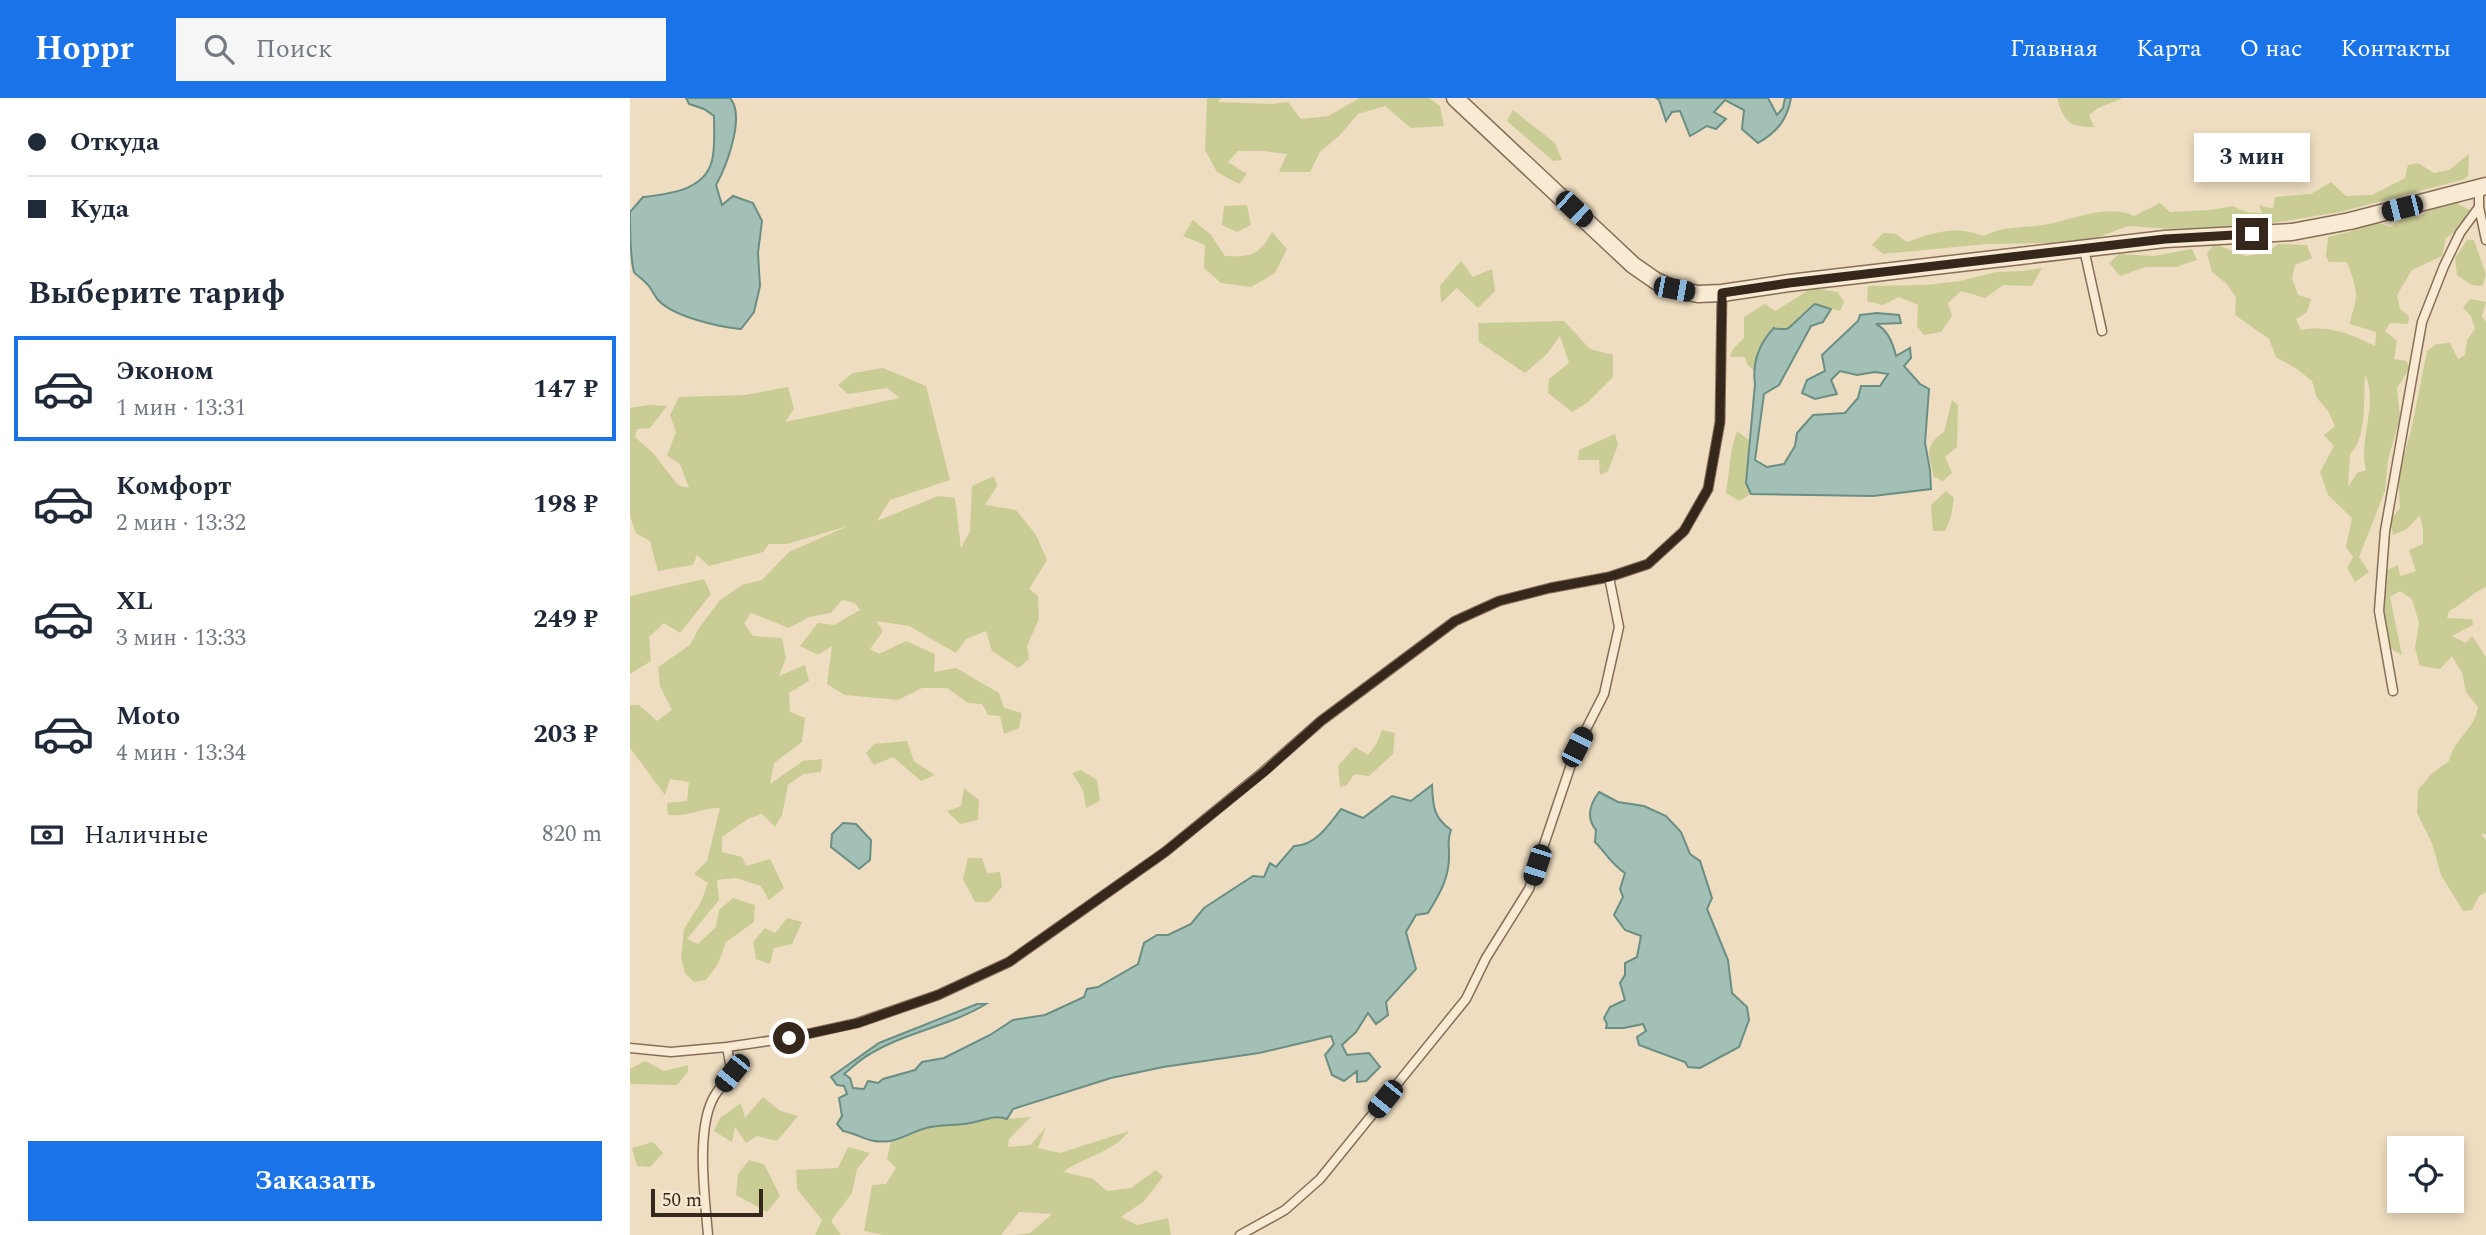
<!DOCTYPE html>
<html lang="ru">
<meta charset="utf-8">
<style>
body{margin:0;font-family:Spectral,serif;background:#f6f6f7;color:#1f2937;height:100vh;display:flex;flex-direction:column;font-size:26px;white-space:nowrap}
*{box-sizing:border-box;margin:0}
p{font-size:23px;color:#747a83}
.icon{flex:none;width:38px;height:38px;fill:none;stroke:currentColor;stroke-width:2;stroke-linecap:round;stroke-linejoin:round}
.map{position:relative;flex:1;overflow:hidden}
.details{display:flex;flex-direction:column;background:#fff;width:630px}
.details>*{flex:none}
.top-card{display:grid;align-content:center;height:154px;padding:0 28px;background:#fff}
.fabs{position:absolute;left:1757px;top:1038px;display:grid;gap:14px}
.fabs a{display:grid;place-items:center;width:77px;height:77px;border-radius:0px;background:#fff;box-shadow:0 4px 10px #0003;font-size:35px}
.scale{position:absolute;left:21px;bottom:18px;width:112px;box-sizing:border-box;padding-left:7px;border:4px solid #36271c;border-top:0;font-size:19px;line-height:24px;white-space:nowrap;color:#36271c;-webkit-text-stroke:5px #f5e8cf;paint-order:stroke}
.end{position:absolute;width:32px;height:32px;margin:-16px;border:9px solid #36271c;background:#fff;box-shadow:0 0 0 4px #fff}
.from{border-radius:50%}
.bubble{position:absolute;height:49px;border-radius:0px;background:#fff;box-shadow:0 4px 10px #0003;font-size:23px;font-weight:700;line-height:49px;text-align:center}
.car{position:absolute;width:21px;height:42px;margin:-21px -10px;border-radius:9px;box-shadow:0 0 5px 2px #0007;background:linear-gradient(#222 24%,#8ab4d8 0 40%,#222 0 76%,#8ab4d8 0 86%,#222 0)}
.top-card b{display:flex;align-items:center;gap:24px;height:66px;font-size:26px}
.top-card b+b{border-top:2px solid #e0e1e3}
.top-card i{width:18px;height:18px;background:#1f2937}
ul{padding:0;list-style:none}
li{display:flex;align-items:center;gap:21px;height:105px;margin:0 14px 10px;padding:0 14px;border:4px solid transparent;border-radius:0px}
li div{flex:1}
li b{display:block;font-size:26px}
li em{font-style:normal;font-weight:700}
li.selected{border-color:#1a73e8}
li>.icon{width:63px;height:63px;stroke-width:1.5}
h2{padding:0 28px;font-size:32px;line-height:84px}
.pay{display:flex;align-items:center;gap:18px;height:77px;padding:0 28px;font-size:26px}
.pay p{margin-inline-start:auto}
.button{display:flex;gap:14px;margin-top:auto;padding:14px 28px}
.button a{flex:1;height:80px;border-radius:0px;background:#1a73e8;color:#fff;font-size:28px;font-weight:700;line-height:80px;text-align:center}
header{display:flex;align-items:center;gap:42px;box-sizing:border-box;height:98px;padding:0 35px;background:#1a73e8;color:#fff}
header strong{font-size:33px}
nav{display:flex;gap:38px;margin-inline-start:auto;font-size:24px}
.search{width:490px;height:63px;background:#f6f6f7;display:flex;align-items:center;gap:18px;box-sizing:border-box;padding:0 24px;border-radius:0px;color:#747a83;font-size:26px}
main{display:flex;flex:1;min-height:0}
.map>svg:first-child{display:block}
</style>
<header>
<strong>Hoppr</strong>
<div class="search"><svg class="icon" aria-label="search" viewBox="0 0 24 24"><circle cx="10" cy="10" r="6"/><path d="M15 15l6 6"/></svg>Поиск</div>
<nav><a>Главная</a><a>Карта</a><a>О нас</a><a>Контакты</a></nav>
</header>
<main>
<section class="details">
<div class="top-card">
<b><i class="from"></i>Откуда</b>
<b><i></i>Куда</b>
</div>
<h2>Выберите тариф</h2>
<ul>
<li class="selected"><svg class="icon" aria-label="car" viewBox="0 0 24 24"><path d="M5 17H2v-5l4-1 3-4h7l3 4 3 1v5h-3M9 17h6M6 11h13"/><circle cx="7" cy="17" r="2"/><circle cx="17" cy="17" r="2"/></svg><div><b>Эконом</b><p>1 мин · 13:31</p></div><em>147 ₽</em></li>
<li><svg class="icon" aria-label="car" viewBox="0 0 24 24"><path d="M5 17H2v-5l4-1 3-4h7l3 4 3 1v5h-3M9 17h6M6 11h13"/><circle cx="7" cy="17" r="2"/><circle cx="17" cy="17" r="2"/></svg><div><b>Комфорт</b><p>2 мин · 13:32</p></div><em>198 ₽</em></li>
<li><svg class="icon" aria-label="car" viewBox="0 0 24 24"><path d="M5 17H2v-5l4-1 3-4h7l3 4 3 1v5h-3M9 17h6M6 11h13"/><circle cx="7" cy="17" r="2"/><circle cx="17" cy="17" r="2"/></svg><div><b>XL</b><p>3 мин · 13:33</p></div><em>249 ₽</em></li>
<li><svg class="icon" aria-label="car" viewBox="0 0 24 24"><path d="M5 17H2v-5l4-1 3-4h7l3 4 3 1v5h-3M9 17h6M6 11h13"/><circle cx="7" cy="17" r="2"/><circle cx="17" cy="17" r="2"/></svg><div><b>Moto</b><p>4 мин · 13:34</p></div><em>203 ₽</em></li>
</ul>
<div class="pay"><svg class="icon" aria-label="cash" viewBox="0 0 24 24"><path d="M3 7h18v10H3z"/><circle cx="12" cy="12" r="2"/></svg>Наличные<p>820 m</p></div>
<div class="button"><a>Заказать</a></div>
</section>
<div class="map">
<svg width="1856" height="1137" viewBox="0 0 1856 1137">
<rect width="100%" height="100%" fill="#eeddc0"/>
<!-- green -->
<path fill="#c9cc94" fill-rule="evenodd" d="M577 0H591L588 4 641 6 658 4 671 21 698 18 730 0H799L810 8 814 28 781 30 755 8 728 16 709 38 690 54 680 74H649L657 56 633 53H608L598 64 617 76 609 86 587 74 575 52Z
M1427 0H1493L1468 10 1459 17 1464 29C1439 29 1434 24 1427 0Z
M883 12 925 45 932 62 923 63 877 23Z
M1839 56 1838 78 1835 81 1710 114 1630 127 1544 131 1498 128 1466 140 1421 145 1357 146 1253 156 1242 147 1253 135 1266 136 1277 144C1305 134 1324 127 1354 138 1376 127 1389 131 1413 127 1441 123 1476 105 1504 118L1530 105 1540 114 1581 112 1602 108 1617 114 1632 115 1629 107 1643 111 1645 99 1681 96 1701 84 1716 98 1742 97 1775 80 1778 67 1788 65 1804 75 1819 72Z
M1826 105 1840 112 1831 130 1816 140 1812 158 1782 172 1767 197 1770 211 1779 218 1778 226 1760 225 1755 233 1767 243 1764 261 1777 263 1779 271 1767 290 1770 319 1758 362 1755 393 1729 459 1739 474 1725 484 1717 470 1723 459 1716 449 1722 420 1698 397 1690 374 1704 348 1694 337 1705 328 1698 313 1687 300 1682 283 1667 271 1646 259 1639 241 1605 217 1606 200 1597 186 1582 174 1577 155 1584 146 1616 158 1636 155 1648 146 1677 147 1682 160 1665 167 1662 180 1668 197 1681 201 1677 214 1666 221 1671 232C1700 227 1720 236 1745 248L1746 234 1720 226C1721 217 1726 207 1726 198 1726 187 1721 175 1717 164H1699L1696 158 1698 139 1722 133 1743 123 1760 129 1778 117 1790 119 1803 109ZM1735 277C1749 304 1728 342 1736 372L1727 375 1718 389 1720 356C1738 339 1733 300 1735 277Z
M617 107 621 127 607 134 592 127 594 108Z
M563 122 581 137 595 158C621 159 629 158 642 134L657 151 645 175 621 189 591 185 574 170 575 147 553 138Z
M1837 142H1844L1856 177 1852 188 1842 187 1827 177 1825 160Z
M1562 151 1567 162 1546 169H1515L1490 178 1479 165 1489 156 1524 158Z
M831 163 843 179 862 171 865 193 848 210 827 190 811 205 810 188Z
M1412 170 1402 188 1373 187 1355 200 1331 193 1318 205 1322 218 1311 234 1294 237 1287 228 1288 207 1269 199 1253 207 1237 203 1238 188 1296 187 1330 183 1366 174 1393 173Z
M1182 190 1208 194 1214 204 1210 213 1185 206 1170 217 1162 228 1133 241 1123 272 1117 266 1115 259H1100L1103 251 1114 240V219L1135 206 1145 213Z
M1840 201 1856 204 1852 218 1856 224V489C1842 495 1833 506 1819 513L1817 520 1842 521 1843 527 1822 538 1836 545 1842 538 1856 559V736H1851L1856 742V794L1849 798 1842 812 1833 813 1811 777 1802 745 1787 715 1788 692 1801 676 1819 663C1825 639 1844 633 1848 609L1836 594 1832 575 1822 558 1810 571 1790 568 1785 550 1789 525 1782 501 1770 493 1760 499 1772 557 1759 550 1753 516V474L1768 467 1770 478 1786 473 1779 452 1793 446V432L1790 417 1777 431 1763 437 1760 422 1770 410 1768 377 1781 333 1797 253 1807 246 1820 245 1828 261 1835 257 1837 242 1845 231 1841 218 1833 210Z
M934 223 960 251 983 257V279L958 304 942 314 918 295 919 281 939 265 930 238 916 257 895 275 849 244 848 225Z
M253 270 296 288 320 382 260 402 247 423 308 398 325 400 331 450 340 433 342 388 364 378 367 388 355 407 386 412 406 437 417 462 399 491 408 498 409 521 397 548 399 561 388 570 362 553 356 533 336 541 326 555 279 528 246 523 253 533 240 551 249 556 276 543 305 556 304 574 326 570 369 595 374 610 392 615 389 630 374 636 370 618 358 617 352 606 338 605 317 590H292L268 602 215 597 197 586 202 548 188 557 170 548 188 525 204 527 230 512 225 505 212 502 201 515 179 519 159 530 121 515 114 525 123 538 152 540 156 560 149 578 175 567 179 583 159 595 160 614 175 620 172 644 144 665 140 686 173 663 192 661 191 674 173 676 158 687 152 717 145 729 132 716 118 721 92 739V754L112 759 116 768 140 761 154 790 139 802 131 788 106 780 87 782 89 802 57 841 68 846 86 829 89 812 103 800 125 807 124 824 96 844 88 866 76 882 64 884 55 875 51 860 54 831 71 804 78 785 64 776 77 763 90 710C72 710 56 719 38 717L37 705 57 703 59 684 40 681 35 697 0 650V607H9L27 623 42 612 30 588 28 569 60 547 69 530 90 502 112 487 132 482 159 454 218 428 157 446H139L133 454 79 468 67 457 63 467 28 473 20 443 6 435 0 418V310L19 307 37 308 20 330 7 331 5 339 23 355 48 387 59 390 50 366 37 358 46 334 40 317 49 299 115 297 158 289 164 311 155 324 270 300 257 290 218 296 208 287 223 275Z
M1322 302 1328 307 1327 349 1315 359 1322 375 1313 383 1304 379C1299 357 1293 348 1314 334Z
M1107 333 1119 342 1116 385 1121 396 1109 403 1096 395 1102 350Z
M985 336 988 347 978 373 970 377 969 362H948L949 352Z
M1316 393 1324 400 1321 419 1315 433H1303L1301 407Z
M74 481 81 496 50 535 34 525 19 539 21 563 0 576V498Z
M752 632 765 635 763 656 739 678 724 676 717 687 710 689 708 668 725 649 738 657 747 645Z
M277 643 284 663 305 677 291 683 263 659 244 667 236 655 244 646Z
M451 672 467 682 470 703 456 710 453 692 442 675Z
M334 690 349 702 348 722 330 726 317 713 331 708Z
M338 760H352L357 775 370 774 372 789 359 804H345L333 781Z
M157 820 172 824 162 846 144 850 140 866 126 861 123 844 135 830 145 835Z
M15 963 34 973 58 967V974L47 987 0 986V971Z
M133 999 150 1013 168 1018 147 1043 127 1038 116 1045 105 1029 102 1044 84 1033 90 1020 111 1005 115 1020Z
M372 1019 377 1021 401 1019 379 1041 378 1049 401 1047 416 1029 408 1050 430 1055 499 1033C485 1053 454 1059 433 1074L463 1081 477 1093 501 1090 526 1072 533 1079 513 1104 491 1119 507 1127 538 1120 541 1137H386L400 1135 422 1116 389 1114 371 1137H253L234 1133 242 1087 256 1086 266 1070 257 1061 261 1043 297 1029 342 1025 354 1020Z
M23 1044 33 1055 20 1069 7 1068 2 1050Z
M218 1049 240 1055 227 1071 222 1095 201 1123 211 1137H185L192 1122 167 1091 166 1072 208 1070Z
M119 1062 134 1066 150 1098 137 1114 106 1097 108 1076Z"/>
<!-- water -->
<path fill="#a3c0b6" stroke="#6a8e83" stroke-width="2" d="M56 0H100C116 18 96 69 86 87L92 107 103 98 123 105 132 123 128 155 130 188 124 214 111 231C89 229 45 219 29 203 24 198 22 190 16 185 13 181 7 178 4 174 0 159 0 131 0 114L13 99C40 96 79 92 83 57 85 45 84 31 84 18L74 11 59 6Z
M1026 0H1138L1147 17 1153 10 1155 0H1161C1157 22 1147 34 1128 45L1112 31 1114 12 1095 2 1084 14 1096 21 1086 31 1077 28 1060 38 1050 13 1042 14 1036 23 1029 2Z
M1185 206 1201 211 1193 224 1181 228 1149 287 1134 296 1125 362 1137 369 1154 366 1165 348 1167 335 1183 317 1215 315 1228 300 1231 288H1250L1258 276 1245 274 1227 277 1210 273 1201 282 1207 296 1185 301 1172 295 1177 282 1195 273 1192 257 1228 223 1230 217 1247 215 1269 217 1271 225 1246 226C1258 232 1263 245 1266 258L1280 250 1281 260 1274 268 1290 286 1299 291 1295 345 1300 372 1301 391 1243 398 1121 396 1116 385 1125 286C1122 265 1129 245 1144 230 1145 231 1156 231 1157 231 1160 230 1179 210 1185 206Z
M802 687C803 708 803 719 821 732 817 742 819 746 819 755 820 779 810 795 798 815L786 817 776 834 786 871 756 904 758 917 746 926 738 915 726 934 712 947 717 957 739 955 750 969 736 983 727 984V973L714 983 702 977 695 957 704 946 701 938 629 955 533 969 481 980 383 1011 377 1021C364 1016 353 1023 340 1025 326 1028 310 1026 296 1030 284 1033 272 1041 260 1043 238 1046 232 1037 213 1033L207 1026 212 1018 209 1000 217 996 214 988 207 987 201 979 249 945 347 906H356C320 928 276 934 240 956 230 961 222 970 214 976L220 980 223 990 234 991 238 983 248 985 253 981 285 972 292 964 314 960 360 937 383 922 415 917 454 899 457 891 468 889 508 866 514 845 527 837H538L561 826 574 810 623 778 634 779 640 765 646 769 664 748C685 748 700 726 711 711L733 720 762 698 781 703Z
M969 694 988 704 1014 708 1036 718 1051 734 1060 756 1070 763 1082 800 1077 811 1098 862 1102 895 1117 909 1119 922 1109 949 1070 970 1058 969 1055 964 1009 947 1007 939 1016 933 1013 926 994 930H976L977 926 974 920 980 909 995 902 990 885 995 877V865L1007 859 1011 838 995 832 984 817 993 799 990 791 995 775C982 767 976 755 965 744L966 732C956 720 960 706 969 694Z
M213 725 226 726 241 742 240 762 229 771 201 749 202 736Z"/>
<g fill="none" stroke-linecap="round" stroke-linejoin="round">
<defs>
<path id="lane" d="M1849 90V109L1856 142
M1454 151 1472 233
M1763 593 1749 513 1755 433 1792 224 1814 168 1830 135 1849 109
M0 950 41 954 97 949 159 940 227 925 308 897 379 864 535 754 633 674 691 623 825 523 869 503 920 490 979 479 1018 466 1054 433 1078 391 1090 324 1092 195
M78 1137C75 1100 65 1029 85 997 90 989 97 982 102 976L97 949
M610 1137 655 1112 690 1081 836 901 856 860 899 791 947 649 974 596 989 529 979 479"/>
<path id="street" d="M825 0 1003 167 1026 183 1044 191 1068 196 1092 195 1159 185 1535 141 1662 134 1720 123 1856 88"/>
</defs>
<!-- lane casing -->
<use href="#lane" stroke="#876e58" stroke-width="11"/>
<!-- street casing -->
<use href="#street" stroke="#876e58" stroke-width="19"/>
<!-- lane -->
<use href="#lane" stroke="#f9ebd3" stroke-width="8"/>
<!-- street -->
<use href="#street" stroke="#f9ebd3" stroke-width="16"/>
</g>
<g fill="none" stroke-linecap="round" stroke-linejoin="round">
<!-- route -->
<path stroke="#36271c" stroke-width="9" d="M159 940 228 925 308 897 379 864 535 754 634 674 691 623 825 523 869 503 920 490 979 479 1018 466 1054 433 1078 391 1090 324 1092 195 1159 185 1535 141 1622 136"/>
</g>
</svg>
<div class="fabs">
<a><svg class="icon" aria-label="locate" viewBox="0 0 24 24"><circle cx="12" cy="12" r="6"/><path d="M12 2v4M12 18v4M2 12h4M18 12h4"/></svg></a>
</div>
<div class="scale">50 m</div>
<i class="end from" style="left:159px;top:940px"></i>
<i class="end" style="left:1622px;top:136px"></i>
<div class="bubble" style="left:1564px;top:35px;width:116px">3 мин</div>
<i class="car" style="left:1772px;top:110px;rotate:256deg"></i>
<i class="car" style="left:944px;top:111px;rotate:133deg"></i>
<i class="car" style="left:1044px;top:191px;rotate:101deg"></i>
<i class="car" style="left:947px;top:649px;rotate:27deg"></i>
<i class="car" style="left:907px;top:767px;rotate:198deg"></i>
<i class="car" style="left:102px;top:975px;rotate:219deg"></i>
<i class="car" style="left:755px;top:1001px;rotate:219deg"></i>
</div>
</main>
